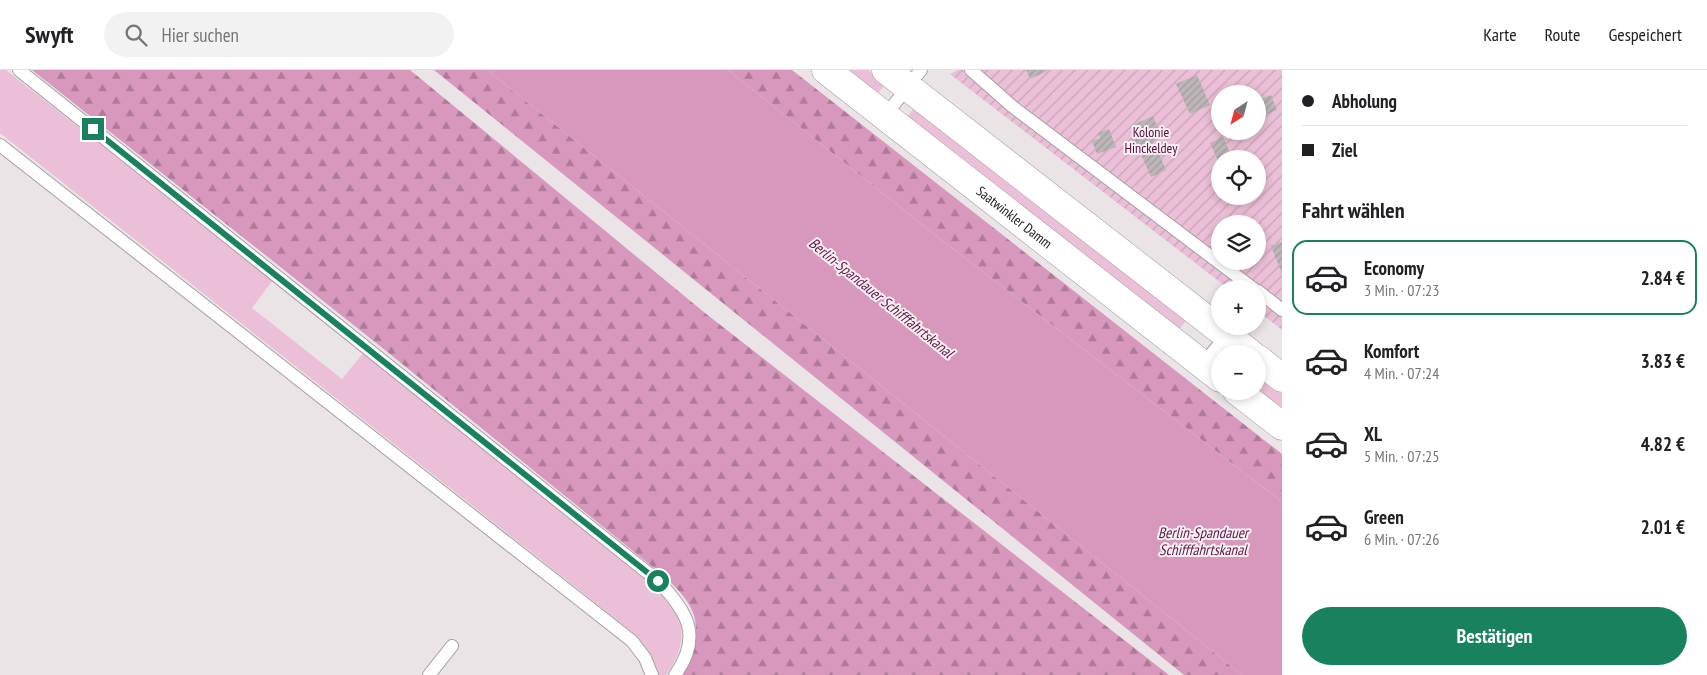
<!DOCTYPE html>
<html lang="de">
<meta charset="utf-8">
<style>
body{margin:0;font-family:"PT Sans Narrow",sans-serif;background:#f2f2f2;color:#202124;height:100vh;display:flex;flex-direction:column;font-size:19px;white-space:nowrap}
*{box-sizing:border-box;margin:0}
p{font-size:16px;color:#757577}
.icon{flex:none;width:28px;height:28px;fill:none;stroke:currentColor;stroke-width:2;stroke-linecap:round;stroke-linejoin:round}
.map{position:relative;flex:1;overflow:hidden}
.panel{display:flex;flex-direction:column;background:#fff;width:425px}
.panel>*{flex:none}
.banner{display:grid;align-content:center;height:110px;padding:0 20px;background:#fff}
.needle{width:32px;rotate:216deg}
.buttons{position:absolute;left:1211px;top:15px;display:grid;gap:10px}
.buttons a{display:grid;place-items:center;width:55px;height:55px;border-radius:50%;background:#fff;box-shadow:0 2px 8px #0003;font-size:25px}
.end{position:absolute;width:22px;height:22px;margin:-11px;border:6px solid #17825d;background:#fff;box-shadow:0 0 0 2px #fff}
.from{border-radius:50%}
.banner b{display:flex;align-items:center;gap:18px;height:48px;font-size:19px}
.banner b+b{border-top:1px solid #e0e0e0}
.banner i{width:12px;height:12px;background:#202124}
ul{padding:0;list-style:none}
li{display:flex;align-items:center;gap:15px;height:75px;margin:0 10px 8px;padding:0 10px;border:2px solid transparent;border-radius:15px}
li div{flex:1}
li b{display:block;font-size:19px}
li em{font-style:normal;font-weight:600}
li.active{border-color:#17825d}
li>.icon{width:45px;height:45px;stroke-width:1.5}
h2{padding:0 20px;font-size:22px;line-height:60px}
.primary-button{display:flex;gap:10px;margin-top:auto;padding:10px 20px}
.primary-button a{flex:1;height:58px;border-radius:30px;background:#17825d;color:#fff;font-size:20px;font-weight:600;line-height:58px;text-align:center}
header{display:flex;align-items:center;gap:30px;box-sizing:border-box;height:70px;padding:0 25px;background:#fff;border-bottom:1px solid #e0e0e0}
header strong{font-size:24px}
nav{display:flex;gap:28px;margin-inline-start:auto;font-size:18px}
.search{width:350px;height:45px;background:#f2f2f2;display:flex;align-items:center;gap:12px;box-sizing:border-box;padding:0 18px;border-radius:28px;color:#757577;font-size:19px}
main{display:flex;flex:1;min-height:0}
.map>svg:first-child{display:block}
</style>
<header>
<strong>Swyft</strong>
<div class="search"><svg class="icon" aria-label="search" viewBox="0 0 24 24"><circle cx="10" cy="10" r="6"/><path d="M15 15l6 6"/></svg>Hier suchen</div>
<nav><a>Karte</a><a>Route</a><a>Gespeichert</a></nav>
</header>
<main>
<div class="map">
<svg width="1282" height="605" viewBox="0 0 1282 605">
<defs>
<pattern id="forest-firs" width="22" height="20" patternUnits="userSpaceOnUse" patternTransform="scale(1.25)"><rect width="22" height="20" fill="#d897bc"/><path d="M5 1l3.5 6h-7zM16 11l3.5 6h-7z" fill="#af7a98"/></pattern>
<pattern id="garden-furrows" width="10" height="10" patternUnits="userSpaceOnUse" patternTransform="scale(1.25)"><rect width="10" height="10" fill="#ebbfd7"/><path d="M-1 1l2-2M0 10L10 0M9 11l2-2" fill="none" stroke="#c9a4b8"/></pattern>
<pattern id="building-hatch" width="6" height="6" patternUnits="userSpaceOnUse" patternTransform="scale(1.25)"><rect width="6" height="6" fill="#bcb6b9"/><path d="M-1 1l2-2M0 6l6-6M5 7l2-2" fill="none" stroke="#a19c9e"/></pattern>
</defs>
<rect width="100%" height="100%" fill="#eae4e7"/>
<!-- grass -->
<path fill="#ebbfd7" d="M0 0H6L273 210 252 238 342 309 364 282 665 526C689 550 685 579 666 605H659C651 572 622 555 597 534L0 63Z
M844 0H868L885 14 876 26Z
M914 38 1187 249 1179 260 906 49Z
M1258 305 1282 324V341L1258 321Z"/>
<!-- forest -->
<path fill="url(#forest-firs)" d="M32 0H410L705 243 1169 605H681C703 560 703 542 665 507L380 276Z
M434 0H487L1242 605H1184Z
M728 0H792L1282 384V432L930 161Z"/>
<!-- garden -->
<path fill="url(#garden-furrows)" fill-rule="evenodd" d="M958 0H1282V260L1258 241V219H1229L950 4ZM1220 24H1258V61H1220ZM1220 89H1258V126H1220ZM1220 154H1258V191H1220Z"/>
<!-- water -->
<path fill="#d898bd" d="M487 0H728L930 161 1282 432V605H1242Z"/>
<!-- building -->
<path fill="url(#building-hatch)" d="M1026 0H1046L1047 1 1030 9Z
M1197 5 1210 35 1190 44 1176 14Z
M1271 25 1277 40 1258 48V30Z
M1153 46 1162 68 1136 79 1131 69 1138 66 1133 55Z
M1109 59 1116 77 1097 84 1092 71 1100 68 1098 63Z
M1223 67 1232 87 1220 89 1219 93 1210 73Z
M1163 72 1168 82 1160 86 1166 100 1151 107 1140 82Z
M1282 172V204L1271 176Z"/>
<g fill="none" stroke-linecap="round" stroke-linejoin="round">
<defs>
<path id="service" d="M19 0 658 511C687 541 703 566 675 605
M971 0 1013 37 1254 219
M885 46 921 0
M0 75 632 571 645 588 652 605
M1258 221 1282 240
M1202 295 1227 265
M429 605 452 576"/>
<g id="secondary">
<path id="s1" d="M826 0 1220 308"/>
<path d="M886 0 1251 284"/>
<path d="M1258 289 1282 308"/>
<path d="M1237 321 1282 356"/>
</g>
</defs>
<!-- service casing -->
<use href="#service" stroke="#a59fa2" stroke-width="14"/>
<!-- secondary casing -->
<use href="#secondary" stroke="#a59fa2" stroke-width="29"/>
<!-- service -->
<use href="#service" stroke="#fff" stroke-width="12"/>
<!-- secondary -->
<use href="#secondary" stroke="#fff" stroke-width="28"/>
</g>
<g fill="none" stroke-linecap="round" stroke-linejoin="round">
<!-- route -->
<path stroke="#17825d" stroke-width="6" d="M93 59 658 511"/>
</g>
<g text-anchor="middle" stroke-width="4" stroke-linejoin="round" paint-order="stroke">
<!-- park labels -->
<g font-size="14" fill="#580c41" stroke="#f8f1f4">
<text x="1151" y="67">Kolonie<tspan x="1151" dy="16">Hinckeldey</tspan></text>
</g>
<!-- street labels -->
<g font-size="14" fill="#1d1b1c" stroke="#f8f1f4">
<text dy="5" stroke="none"><textPath href="#s1" startOffset="239">Saatwinkler Damm</textPath></text>
</g>
<!-- water labels -->
<g font-size="15" font-style="italic" fill="#611648" stroke="#f8f1f4">
<text transform="translate(881 228) rotate(39)" y="5">Berlin-Spandauer Schifffahrtskanal</text>
<text x="1203" y="468">Berlin-Spandauer<tspan x="1203" dy="17">Schifffahrtskanal</tspan></text>
</g>
</g>
</svg>
<div class="buttons">
<a><svg class="needle" viewBox="-14 -14 28 28"><path d="M0-13l5 13h-10z" fill="#e53935"/><path d="M0 13l5-13h-10z" fill="#757577"/></svg></a>
<a><svg class="icon" aria-label="locate" viewBox="0 0 24 24"><circle cx="12" cy="12" r="6"/><path d="M12 2v4M12 18v4M2 12h4M18 12h4"/></svg></a>
<a><svg class="icon" aria-label="layers" viewBox="0 0 24 24"><path d="M12 4l9 5-9 5-9-5zM3 14l9 5 9-5"/></svg></a>
<a>+</a>
<a>−</a>
</div>
<i class="end from" style="left:658px;top:511px"></i>
<i class="end" style="left:93px;top:59px"></i>
</div>
<section class="panel">
<div class="banner">
<b><i class="from"></i>Abholung</b>
<b><i></i>Ziel</b>
</div>
<h2>Fahrt wählen</h2>
<ul>
<li class="active"><svg class="icon" aria-label="car" viewBox="0 0 24 24"><path d="M5 17H2v-5l4-1 3-4h7l3 4 3 1v5h-3M9 17h6M6 11h13"/><circle cx="7" cy="17" r="2"/><circle cx="17" cy="17" r="2"/></svg><div><b>Economy</b><p>3 Min. · 07:23</p></div><em>2.84 €</em></li>
<li><svg class="icon" aria-label="car" viewBox="0 0 24 24"><path d="M5 17H2v-5l4-1 3-4h7l3 4 3 1v5h-3M9 17h6M6 11h13"/><circle cx="7" cy="17" r="2"/><circle cx="17" cy="17" r="2"/></svg><div><b>Komfort</b><p>4 Min. · 07:24</p></div><em>3.83 €</em></li>
<li><svg class="icon" aria-label="car" viewBox="0 0 24 24"><path d="M5 17H2v-5l4-1 3-4h7l3 4 3 1v5h-3M9 17h6M6 11h13"/><circle cx="7" cy="17" r="2"/><circle cx="17" cy="17" r="2"/></svg><div><b>XL</b><p>5 Min. · 07:25</p></div><em>4.82 €</em></li>
<li><svg class="icon" aria-label="car" viewBox="0 0 24 24"><path d="M5 17H2v-5l4-1 3-4h7l3 4 3 1v5h-3M9 17h6M6 11h13"/><circle cx="7" cy="17" r="2"/><circle cx="17" cy="17" r="2"/></svg><div><b>Green</b><p>6 Min. · 07:26</p></div><em>2.01 €</em></li>
</ul>
<div class="primary-button"><a>Bestätigen</a></div>
</section>
</main>
